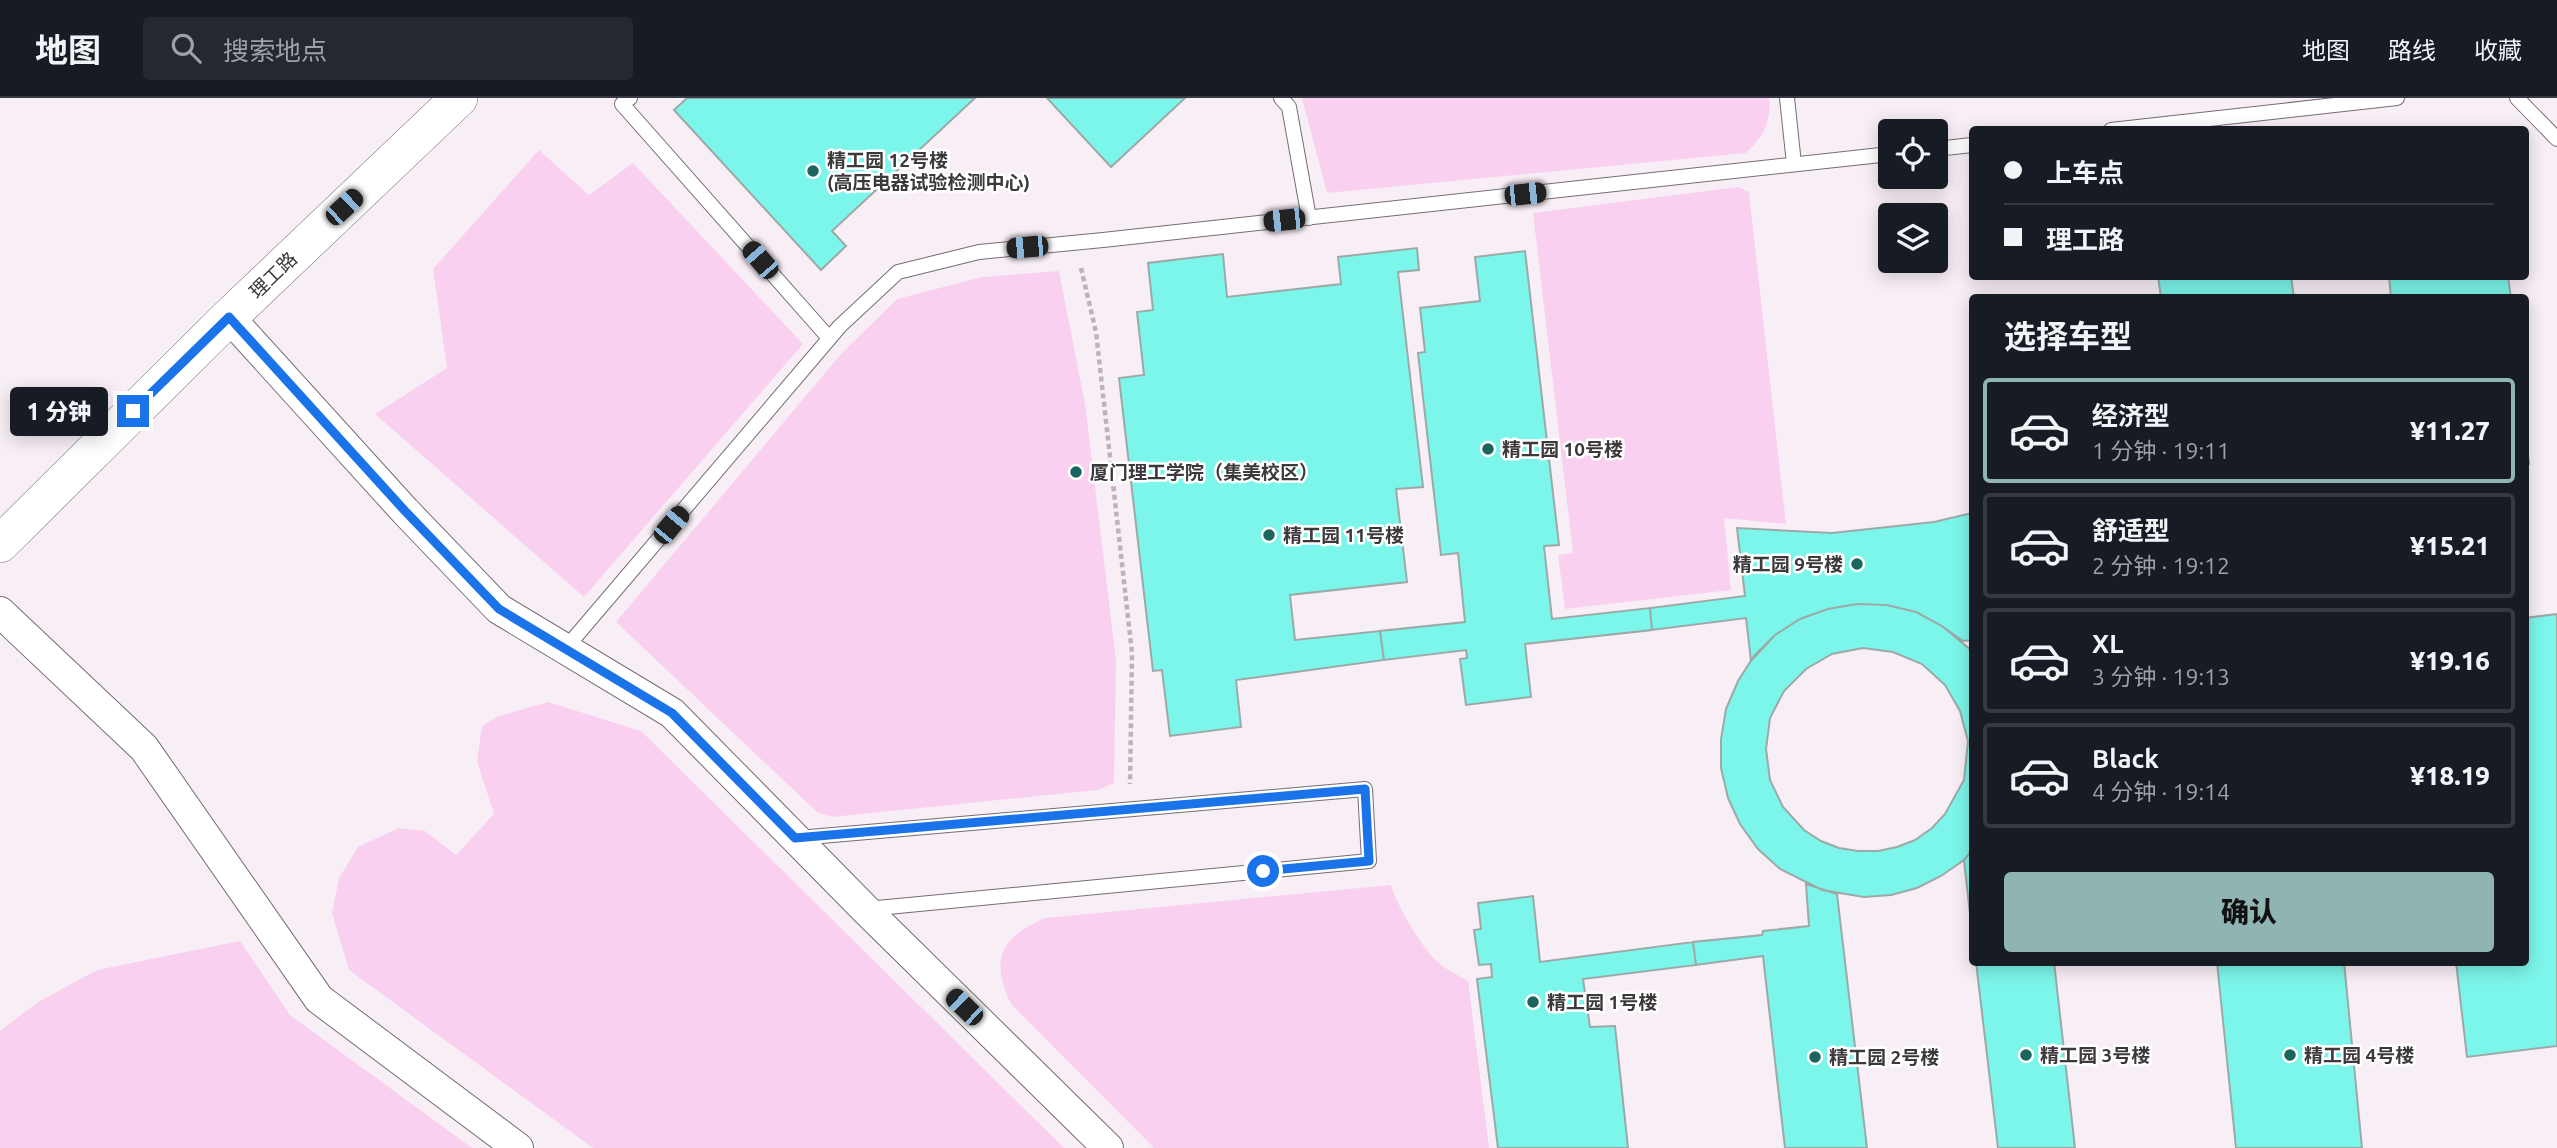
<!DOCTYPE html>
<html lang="zh">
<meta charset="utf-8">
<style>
body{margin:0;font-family:Ubuntu,"Noto Sans SC",sans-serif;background:#242831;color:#f1f3f6;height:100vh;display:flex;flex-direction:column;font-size:26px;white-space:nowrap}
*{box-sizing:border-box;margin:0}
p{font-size:23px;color:#9ea1a6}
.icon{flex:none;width:38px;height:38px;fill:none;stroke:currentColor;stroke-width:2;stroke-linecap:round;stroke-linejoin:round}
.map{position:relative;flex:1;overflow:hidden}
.sheet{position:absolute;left:1969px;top:196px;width:560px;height:672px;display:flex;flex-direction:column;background:#171b24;border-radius:7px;box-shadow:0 4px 18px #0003}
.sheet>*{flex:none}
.hud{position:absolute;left:1969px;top:28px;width:560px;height:154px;border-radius:7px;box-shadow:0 4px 18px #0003;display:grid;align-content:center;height:154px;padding:0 35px;background:#171b24}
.controls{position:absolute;left:1878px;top:21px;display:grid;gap:14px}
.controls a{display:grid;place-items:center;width:70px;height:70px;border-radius:7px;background:#171b24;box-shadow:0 4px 18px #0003;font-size:35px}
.end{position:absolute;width:32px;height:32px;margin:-16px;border:9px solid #1a73e8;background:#fff;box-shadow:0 0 0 4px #fff}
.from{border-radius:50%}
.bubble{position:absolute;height:49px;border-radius:7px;background:#171b24;box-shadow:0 4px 18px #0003;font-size:23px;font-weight:800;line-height:49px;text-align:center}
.car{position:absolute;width:21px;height:42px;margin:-21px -10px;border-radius:9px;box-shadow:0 0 5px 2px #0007;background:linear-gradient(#222 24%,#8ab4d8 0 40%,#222 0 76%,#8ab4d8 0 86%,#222 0)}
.hud b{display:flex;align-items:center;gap:24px;height:66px;font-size:26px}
.hud b+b{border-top:2px solid #363941}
.hud i{width:18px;height:18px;background:#f1f3f6}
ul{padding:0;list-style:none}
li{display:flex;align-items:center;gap:21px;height:105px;margin:0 14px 10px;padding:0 21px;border:4px solid #363941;border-radius:7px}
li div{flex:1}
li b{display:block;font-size:26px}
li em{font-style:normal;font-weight:800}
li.on{border-color:#90b4b2}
li>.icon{width:63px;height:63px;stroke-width:1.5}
h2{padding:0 35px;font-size:32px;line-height:84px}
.action{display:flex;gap:14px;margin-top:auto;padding:14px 35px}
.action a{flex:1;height:80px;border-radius:7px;background:#90b4b2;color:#111;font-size:28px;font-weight:800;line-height:80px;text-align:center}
header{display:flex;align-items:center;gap:42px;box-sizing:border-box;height:98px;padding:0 35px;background:#171b24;border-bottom:2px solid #363941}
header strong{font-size:33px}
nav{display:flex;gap:38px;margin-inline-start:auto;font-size:24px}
.search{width:490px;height:63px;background:#242831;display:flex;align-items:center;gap:18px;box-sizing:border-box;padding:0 24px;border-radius:7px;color:#9ea1a6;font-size:26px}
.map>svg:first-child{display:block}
</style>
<header>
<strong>地图</strong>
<div class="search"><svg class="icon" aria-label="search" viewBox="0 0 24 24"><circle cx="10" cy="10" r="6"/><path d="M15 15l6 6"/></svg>搜索地点</div>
<nav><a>地图</a><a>路线</a><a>收藏</a></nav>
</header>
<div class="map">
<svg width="2557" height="1050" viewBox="0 0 2557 1050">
<rect width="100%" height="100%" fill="#f8eff6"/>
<!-- green -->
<path fill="#fad0f0" d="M1302 0H1769C1771 25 1764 38 1746 55L1327 95Z
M539 52 589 97 633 65 803 246 584 499 375 316 447 270 433 171Z
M1738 89 1749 94 1786 426 1724 420 1731 492 1565 511 1558 457 1573 455 1533 115Z
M1059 173 1085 306 1116 562 1114 685 1098 692 832 719 817 714 616 524 841 256 897 201 982 179Z
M548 604 641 633 1064 1050H593L349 872 332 815 339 780 358 749 399 730 425 733 456 757 494 716 477 663 482 628 499 618Z
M1391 787C1396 806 1424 854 1440 866 1449 873 1459 878 1468 883L1489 1050H1154L1011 906C990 861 1000 840 1045 820Z
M240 843 290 917 472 1050H0V933L38 904 97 872Z"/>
<!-- building -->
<path fill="#7cf6ea" stroke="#9da9a8" stroke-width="2" fill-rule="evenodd" d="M687 0H975L832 133 846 148 821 172 674 12Z
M1047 0H1185L1111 69Z
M1417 150 1419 172 1398 174 1423 389 1396 391 1407 484 1290 497 1295 542 1380 533 1384 562 1236 582 1241 629 1170 638 1162 572 1153 573 1119 280 1144 277 1137 214 1153 212 1148 165 1223 156 1227 199 1341 186 1338 159Z
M1525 153 1559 447 1544 448 1552 521 1650 510 1652 532 1525 546 1531 599 1466 607 1460 561 1467 560 1466 552 1384 562 1380 533 1465 524 1458 455 1441 457 1418 255 1425 254 1420 210 1480 203 1475 159Z
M2158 178H2291L2294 200H2161Z
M2389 178H2508L2511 200H2391Z
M2525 334 2529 366H2525Z
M1972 415V542L1963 543 1942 528 1916 514 1887 507 1857 506 1828 511 1800 521 1775 537 1751 563 1746 520 1652 532 1650 510 1745 498 1737 430 1832 435 1934 424Z
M1857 506 1887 507 1916 514 1942 528 1972 553V752L1964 762 1941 778 1917 790 1891 797 1864 799 1822 792 1780 771 1758 751 1740 726 1728 700 1721 670V641L1726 611 1738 583 1754 558 1775 537 1800 521 1828 511ZM1863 550 1893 554 1922 566 1945 587 1960 613 1968 643 1964 682 1945 716 1932 730 1915 742 1897 749 1878 753H1858L1839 750 1821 743 1804 732 1783 709 1770 682 1766 651 1770 620 1784 593 1806 571 1832 556Z
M2557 516V948L2467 959 2456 864H2525V520Z
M1972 752V834L1964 762Z
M1806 786 1837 796 1867 1050H1785L1763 858 1696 867 1693 844 1762 837 1763 833 1809 828Z
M1533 798 1540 864 1693 844 1696 867 1583 881 1590 929 1615 928 1628 1050H1498L1477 881 1492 879 1491 866 1479 867 1474 832 1481 831 1478 805Z
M1976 864H2054L2075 1050H1998Z
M2217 864H2344L2362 1050H2236Z"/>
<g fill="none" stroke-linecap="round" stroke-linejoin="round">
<defs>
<path id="service" d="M630 0 622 6 829 240
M1281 0 1289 9 1309 120
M1787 0 1794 66
M2517 0 2557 41
M2111 32 2397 0
M1936 51 1972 47
M565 551 840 228 898 174 979 154 1103 142 1890 56
M798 740 1365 691 1369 763 867 811"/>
<path id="minor" d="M229 219 405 413 499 511 672 615 866 812 1108 1050
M0 514 144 650 319 901 518 1050"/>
<path id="tertiary" d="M0 446 229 219 459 0"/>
</defs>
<!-- service casing -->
<use href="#service" stroke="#766d74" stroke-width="16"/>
<!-- minor casing -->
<use href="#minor" stroke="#766d74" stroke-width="32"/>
<!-- tertiary casing -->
<use href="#tertiary" stroke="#766d74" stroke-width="38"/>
<!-- path -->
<path stroke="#bbb3b9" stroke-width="4.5" stroke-dasharray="5 3.5" stroke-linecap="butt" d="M1081 170 1096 234 1132 555 1130 686"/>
<!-- service -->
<use href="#service" stroke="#fff" stroke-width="14"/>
<!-- minor -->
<use href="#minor" stroke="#fff" stroke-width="30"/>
<!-- tertiary -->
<use href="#tertiary" stroke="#fff" stroke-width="37"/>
</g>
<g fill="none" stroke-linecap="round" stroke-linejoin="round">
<!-- route -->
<path stroke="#1a73e8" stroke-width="9" d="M133 313 229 219 405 413 499 511 672 615 795 740 1365 691 1369 763 1263 773"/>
</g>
<!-- markers -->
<g fill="#1a665f" stroke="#fff" stroke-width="2.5">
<circle cx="813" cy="73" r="7"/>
<circle cx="1488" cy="351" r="7"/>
<circle cx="1076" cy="374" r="7"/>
<circle cx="1269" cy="437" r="7"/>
<circle cx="1857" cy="466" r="7"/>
<circle cx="1533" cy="904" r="7"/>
<circle cx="2026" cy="957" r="7"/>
<circle cx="2290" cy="957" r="7"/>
<circle cx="1815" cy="959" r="7"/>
</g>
<g text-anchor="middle" stroke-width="5" stroke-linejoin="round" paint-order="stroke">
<!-- poi labels -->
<g font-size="19" font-weight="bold" fill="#3c383b" stroke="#fff" text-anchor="start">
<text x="827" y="69">精工园 12号楼<tspan x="827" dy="22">(高压电器试验检测中心)</tspan></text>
<text x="1502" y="358">精工园 10号楼</text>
<text x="1090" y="381">厦门理工学院（集美校区）</text>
<text x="1283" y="444">精工园 11号楼</text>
<text x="1843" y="473" text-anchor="end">精工园 9号楼</text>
<text x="1547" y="911">精工园 1号楼</text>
<text x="2040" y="964">精工园 3号楼</text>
<text x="2304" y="964">精工园 4号楼</text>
<text x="1829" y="966">精工园 2号楼</text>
</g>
<!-- street labels -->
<g font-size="19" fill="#3c383b" stroke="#fff">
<text transform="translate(273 177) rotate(-44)" y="7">理工路</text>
</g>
</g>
</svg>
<div class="controls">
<a><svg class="icon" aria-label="locate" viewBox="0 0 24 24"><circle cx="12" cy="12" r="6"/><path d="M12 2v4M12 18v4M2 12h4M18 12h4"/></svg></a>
<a><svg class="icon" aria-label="layers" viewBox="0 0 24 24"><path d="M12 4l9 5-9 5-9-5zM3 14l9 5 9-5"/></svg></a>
</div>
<i class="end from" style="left:1263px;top:773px"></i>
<i class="end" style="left:133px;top:313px"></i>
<div class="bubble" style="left:10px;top:289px;width:98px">1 分钟</div>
<i class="car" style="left:1525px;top:96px;rotate:84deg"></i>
<i class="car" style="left:344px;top:109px;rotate:47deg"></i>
<i class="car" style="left:1284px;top:122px;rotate:264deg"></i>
<i class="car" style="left:1027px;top:149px;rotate:265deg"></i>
<i class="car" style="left:760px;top:162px;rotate:319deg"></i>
<i class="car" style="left:671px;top:427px;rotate:40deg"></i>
<i class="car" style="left:964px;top:909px;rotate:314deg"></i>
<div class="hud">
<b><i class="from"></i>上车点</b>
<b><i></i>理工路</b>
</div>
<section class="sheet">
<h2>选择车型</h2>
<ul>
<li class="on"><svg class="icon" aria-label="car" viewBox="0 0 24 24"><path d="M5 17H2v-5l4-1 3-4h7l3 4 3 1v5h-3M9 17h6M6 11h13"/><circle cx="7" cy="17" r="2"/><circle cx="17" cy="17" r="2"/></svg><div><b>经济型</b><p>1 分钟 · 19:11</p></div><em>¥11.27</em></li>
<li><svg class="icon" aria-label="car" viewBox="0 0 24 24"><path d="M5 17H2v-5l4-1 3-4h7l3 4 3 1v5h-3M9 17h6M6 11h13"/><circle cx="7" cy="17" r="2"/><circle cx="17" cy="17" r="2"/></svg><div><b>舒适型</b><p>2 分钟 · 19:12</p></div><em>¥15.21</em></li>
<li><svg class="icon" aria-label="car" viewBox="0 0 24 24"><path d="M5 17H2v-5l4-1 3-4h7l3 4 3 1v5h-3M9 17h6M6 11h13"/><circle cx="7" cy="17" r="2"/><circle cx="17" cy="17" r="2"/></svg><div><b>XL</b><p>3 分钟 · 19:13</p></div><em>¥19.16</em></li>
<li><svg class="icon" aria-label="car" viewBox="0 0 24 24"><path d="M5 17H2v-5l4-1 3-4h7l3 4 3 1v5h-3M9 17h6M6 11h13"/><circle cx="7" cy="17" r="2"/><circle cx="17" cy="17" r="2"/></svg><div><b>Black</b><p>4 分钟 · 19:14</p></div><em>¥18.19</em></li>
</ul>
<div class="action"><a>确认</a></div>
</section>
</div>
